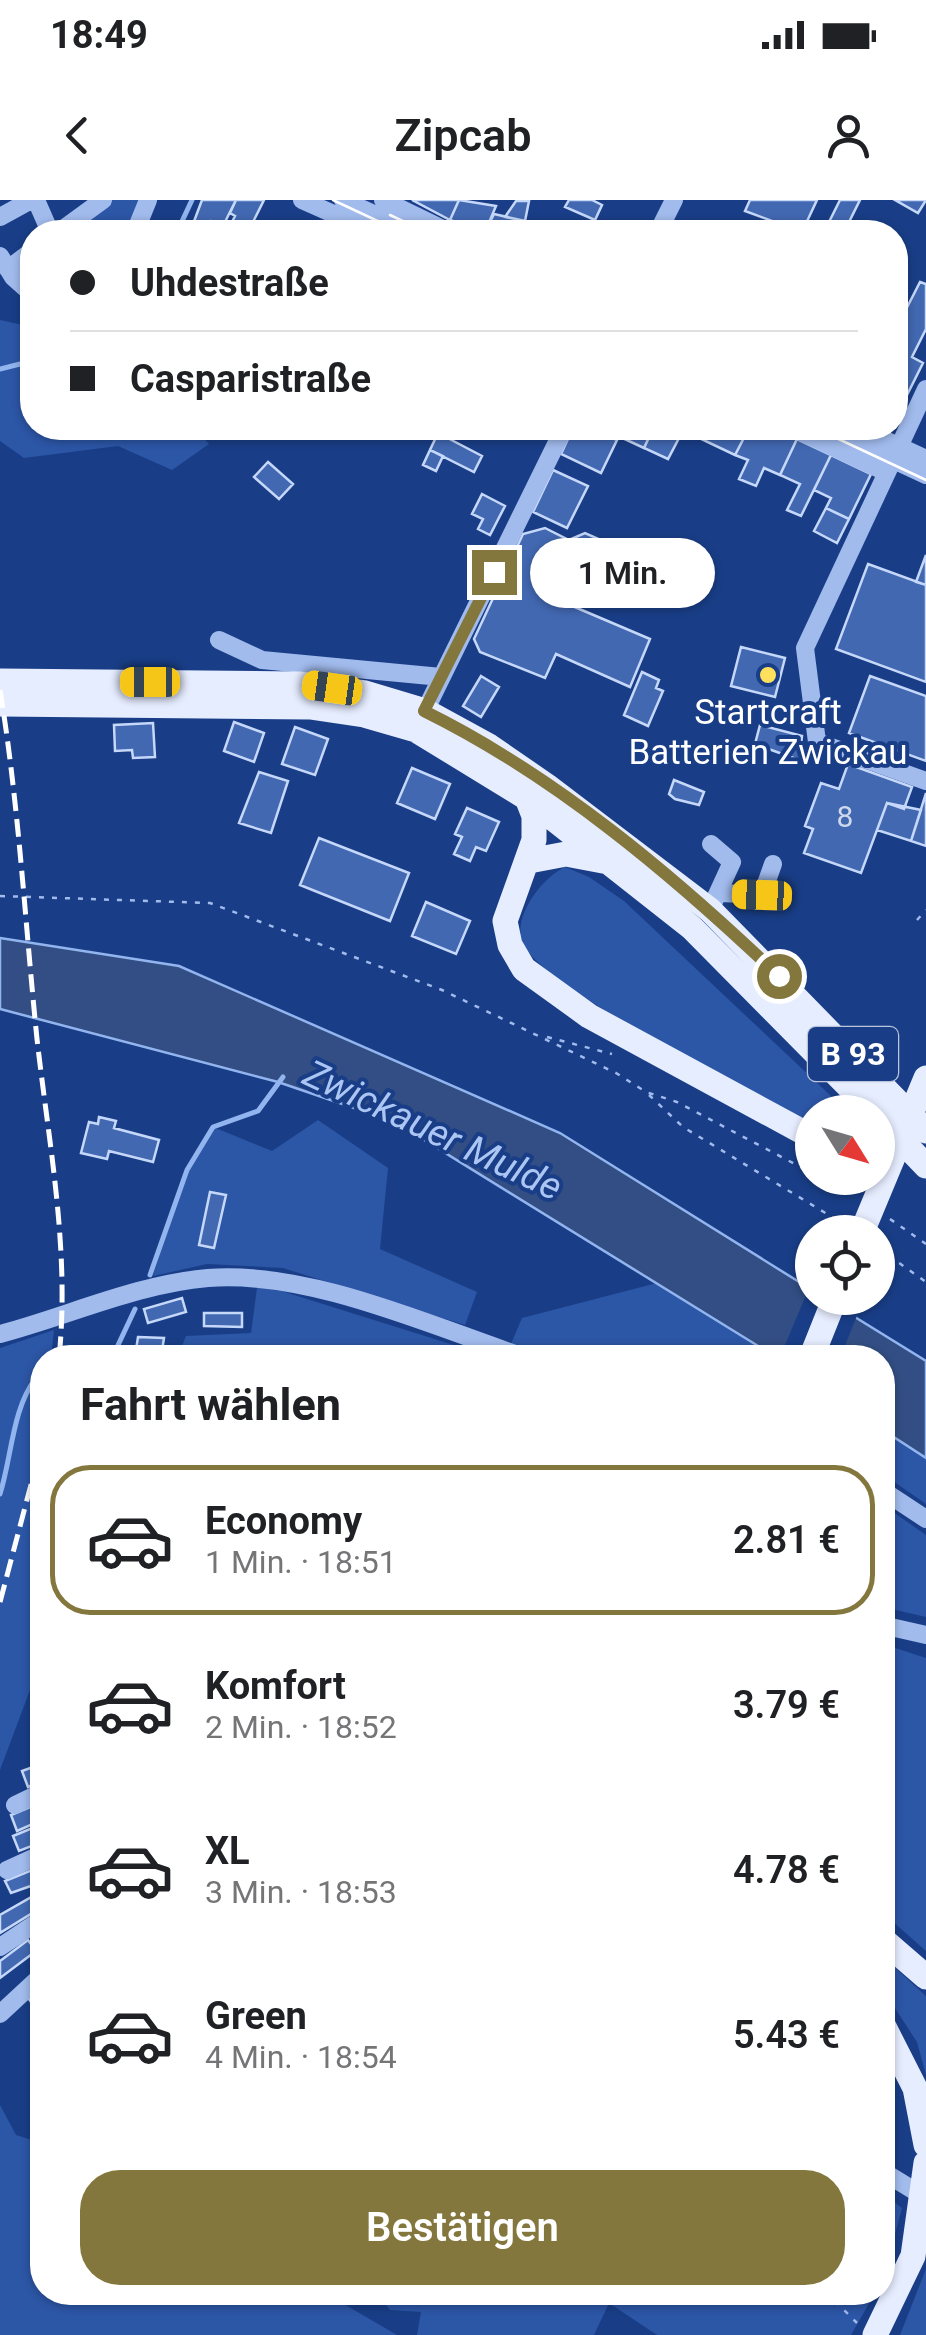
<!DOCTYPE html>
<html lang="de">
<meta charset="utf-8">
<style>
body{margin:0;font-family:Roboto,sans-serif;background:#f6f6f6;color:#202124;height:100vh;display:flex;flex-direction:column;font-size:38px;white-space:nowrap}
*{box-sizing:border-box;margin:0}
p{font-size:32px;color:#757577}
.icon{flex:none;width:55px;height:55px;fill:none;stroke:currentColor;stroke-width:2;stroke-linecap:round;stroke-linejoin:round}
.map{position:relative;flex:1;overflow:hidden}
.sheet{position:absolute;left:30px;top:1145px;width:865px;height:960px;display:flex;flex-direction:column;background:#fff;border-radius:40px;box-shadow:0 2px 8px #0004}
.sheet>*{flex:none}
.guide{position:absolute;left:20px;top:20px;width:888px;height:220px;border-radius:40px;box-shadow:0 2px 8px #0004;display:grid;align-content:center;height:220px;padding:0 50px;background:#fff}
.needle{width:65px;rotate:127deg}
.tools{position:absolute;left:795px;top:895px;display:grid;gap:20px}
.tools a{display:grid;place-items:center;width:100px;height:100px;border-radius:50%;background:#fff;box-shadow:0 2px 8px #0004;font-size:50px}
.end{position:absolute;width:45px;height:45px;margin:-22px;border:12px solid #84773d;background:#fff;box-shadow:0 0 0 5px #fff}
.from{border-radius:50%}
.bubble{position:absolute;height:70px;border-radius:35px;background:#fff;box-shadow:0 2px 8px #0004;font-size:32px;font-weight:600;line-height:70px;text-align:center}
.car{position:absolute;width:30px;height:60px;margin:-30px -15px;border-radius:12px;box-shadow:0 0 8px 2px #0007;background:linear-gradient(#f5c518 24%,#345 0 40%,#f5c518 0 76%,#345 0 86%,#f5c518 0)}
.guide b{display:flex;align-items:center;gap:35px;height:95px;font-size:38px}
.guide b+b{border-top:2px solid #e0e0e0}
.guide i{width:25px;height:25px;background:#202124}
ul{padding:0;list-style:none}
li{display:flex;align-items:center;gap:30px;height:150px;margin:0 20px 15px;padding:0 30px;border:5px solid transparent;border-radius:40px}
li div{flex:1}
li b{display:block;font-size:38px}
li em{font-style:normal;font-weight:600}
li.on{border-color:#84773d}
li>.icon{width:90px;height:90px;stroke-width:1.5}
h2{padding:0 50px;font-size:45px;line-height:120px}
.action{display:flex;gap:20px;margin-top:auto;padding:20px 50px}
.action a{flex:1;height:115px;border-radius:40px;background:#84773d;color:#fff;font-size:40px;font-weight:600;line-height:115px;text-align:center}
.status{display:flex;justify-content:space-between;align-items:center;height:70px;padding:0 50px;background:#fff;direction:ltr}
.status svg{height:28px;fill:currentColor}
header{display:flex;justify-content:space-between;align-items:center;height:130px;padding:0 50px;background:#fff;font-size:45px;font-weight:600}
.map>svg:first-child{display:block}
</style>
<div class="status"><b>18:49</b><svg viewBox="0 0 49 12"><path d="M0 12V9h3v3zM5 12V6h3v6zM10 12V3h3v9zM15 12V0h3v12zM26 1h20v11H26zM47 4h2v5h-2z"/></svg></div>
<header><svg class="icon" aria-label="back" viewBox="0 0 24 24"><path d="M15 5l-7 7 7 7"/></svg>Zipcab<svg class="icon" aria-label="person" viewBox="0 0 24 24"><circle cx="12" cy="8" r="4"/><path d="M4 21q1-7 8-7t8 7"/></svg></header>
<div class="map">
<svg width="926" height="2135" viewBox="0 0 926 2135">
<rect width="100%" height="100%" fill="#193e87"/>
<!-- green -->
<path fill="#2c56a6" d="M109 0H142L130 32H65Z
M0 120 32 127V228H195L209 244 172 270 118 246 24 258 0 241Z
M565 667 589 677 624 701 848 912H812V927C763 899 537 785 522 742 513 715 543 677 565 667Z
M318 920 388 968 380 1049 477 1092 465 1125 283 1068 207 1064 153 1076 187 970 213 927 272 951Z
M657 1083 776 1157 505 1158 522 1118Z
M257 1088H272L460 1147 456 1158H177L186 1136 251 1133Z
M54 1130 51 1157 42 1158 38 1248 42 1250V1458L0 1570V1148Z
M883 1230 926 1258V1304L883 1274Z
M883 1305 926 1335V1417L883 1407Z
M883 1444 926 1458V1751L883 1713Z
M882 1756 926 1796V1875L917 1842 883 1790Z
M0 1905 16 1935 42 1943V2092L325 2093 397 2135H0Z
M883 1994 902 2008 883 2079Z
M926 2069V2135H900Z
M377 2093H875L851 2135H657L609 2103 594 2135H417L421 2112 390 2110Z"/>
<!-- water -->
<path fill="#324e84" stroke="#93b5ef" stroke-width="2.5" d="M0 738 179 766 560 933 812 1090V1098H824L926 1161V1258L883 1230 882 1158 776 1157 395 922 278 882 0 809Z"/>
<!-- pier -->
<path fill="#193e87" d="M811 1083 812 1098H833L858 1113 840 1158 780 1157Z"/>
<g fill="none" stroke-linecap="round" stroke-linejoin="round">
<!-- stream -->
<path stroke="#93b5ef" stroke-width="5" d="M177 32 192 0
M0 169 32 161
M150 1075 187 970 213 927 258 911 283 877
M112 1158 135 1109
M0 1294C12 1256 12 1209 36 1178"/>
</g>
<!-- building -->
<path fill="#4268b1" stroke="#c6d8f9" stroke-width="2.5" d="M202 0H236L223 26 211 21 205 32H190Z
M236 0H264L248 32H235L238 27 231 24 235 16 230 13Z
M412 0H459L450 20Z
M459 0 496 6 485 32 450 20Z
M569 0H592L602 5 595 20 565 7Z
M750 0H817L802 32 745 11Z
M840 0H860L844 32H824Z
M895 0H926L918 13Z
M516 1H529L525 21 505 17Z
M494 14 525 21 520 32H485Z
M525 21 548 32H520Z
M615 23 636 32H610Z
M920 82 926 84V129L912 157 923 163 895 219V131Z
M511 228H546L533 238Z
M573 228H591L617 240 601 273 561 254Z
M625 228 652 231 644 248 620 237Z
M704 228H749L735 255 699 238Z
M749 228H772L797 239 780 275 764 268 756 286 739 279 748 260 735 255Z
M652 231 679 238 668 259 644 248Z
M438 233 482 256 474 272 430 250Z
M797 239 831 255 801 316 787 310 800 284 780 275Z
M430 250 443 256 436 271 423 265Z
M831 255 871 274 849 319 826 308 831 298 814 290Z
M268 262 293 284 279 299 254 277Z
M553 270 588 286 567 328 533 312Z
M482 294 505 306 490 335 478 329 483 319 472 314Z
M826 308 849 319 837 343 814 331Z
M545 328 569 340 585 333 628 352 605 401 578 389 570 405 650 439 630 487 556 454 545 478 480 452 474 439 523 334Z
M926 355V385L916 382Z
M868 364 926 385V482L836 449Z
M741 447 785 458 775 497 731 486Z
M642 472 659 480 656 488 663 491 648 526 624 515Z
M481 476 499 487 481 517 463 506Z
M870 476 926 496V561L849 533Z
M234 522 264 533 254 562 224 551Z
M153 523 155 557 133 558 132 550 115 551 114 525Z
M760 525 802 536 799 560 755 544Z
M295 527 328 539 315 575 282 564Z
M848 564 912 587 904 609 887 603 861 673 804 653 813 629 805 626 821 583 839 589Z
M412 568 450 584 435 619 397 603Z
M259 572 288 581 271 633 239 623Z
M674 580 704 592 699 605 675 599 669 594Z
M926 593V646L911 641Z
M887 603 921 610 911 641 877 630Z
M467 608 499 622 486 651 476 647 470 661 454 654 462 637 455 634Z
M319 638 409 673 390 721 300 685Z
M426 702 470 721 456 754 412 736Z
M99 917 116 921 114 928 159 940 153 962 109 951 107 959 81 953 89 922 98 924Z
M210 992 226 995 214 1048 199 1045Z
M182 1098 186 1112 148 1123 144 1109Z
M204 1113H242V1127L204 1126Z
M138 1137 164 1138 161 1157 135 1156Z
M42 1550V1581L28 1587 22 1571 36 1566 32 1554Z
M42 1602V1620L17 1631 11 1615Z
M42 1624V1642L19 1651 13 1636Z
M42 1666V1682L11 1693 5 1681Z
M42 1691V1707L0 1733V1715Z
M42 1730V1746L37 1749 31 1737Z
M28 1740 36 1751 0 1778V1761Z
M42 1791V1808L37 1811 29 1799Z"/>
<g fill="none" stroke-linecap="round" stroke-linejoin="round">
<!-- path -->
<path stroke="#a1bbed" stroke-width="2.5" stroke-dasharray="5 8" stroke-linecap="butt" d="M0 696 210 703 442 790 616 873 646 892 677 902 812 973
M917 720 926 710
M547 837 612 854
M649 895 683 927 842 1023
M822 978 854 995
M890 1019 926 1044
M878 1048 926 1082
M826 2092 857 2123"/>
<!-- minor -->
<path stroke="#a1bbed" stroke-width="18" d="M36 0 50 32
M302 0 374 32
M343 0 413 32
M383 0 449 32
M0 17 31 0
M59 32 103 0
M135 32 148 0
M658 32 674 0
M0 56 13 77 32 94
M8 69 32 51
M926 189 805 448 817 542 926 581
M793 228 886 272
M825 228 926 275
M859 228 926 259
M219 440 262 460 441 477
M425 511 564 228
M721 693 762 695 773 664
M710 710 732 662 711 644
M0 1134C68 1116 137 1084 208 1078 309 1070 431 1126 527 1158
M882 1290 926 1319
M882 1425 926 1435
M40 1526 42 1529
M15 1605 42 1592
M7 1670 42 1654
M0 1747 42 1719
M0 1814 42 1775
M882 1971 923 1996"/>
<!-- major -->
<path stroke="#e6edff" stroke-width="25" d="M0 481 299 484 365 493 425 511 489 546 547 586 710 710 926 931
M0 504 310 507 364 515 416 530 527 598 692 728 874 912
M527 598 534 616V640L505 721 510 745 524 769 589 816 812 937
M529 661 566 654 603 661
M878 916 926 966
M811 1158 835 1098
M882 1739 926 1777
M882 1823 915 1888 926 1945
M875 2135 913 2056 926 1963"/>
<!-- tram -->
<path stroke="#fff" stroke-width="2.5" d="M333 0 401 32
M390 15 426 32
M815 228 926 280"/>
<!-- rail -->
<path stroke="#fff" stroke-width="5" stroke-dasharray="18 8" stroke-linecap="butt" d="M0 490C19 606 25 722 37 839 49 945 70 1050 59 1158
M0 1402 42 1243"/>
<!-- major-bridge -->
<path stroke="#e6edff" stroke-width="25" d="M862 1032 926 878"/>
</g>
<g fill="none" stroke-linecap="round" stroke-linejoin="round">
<!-- route -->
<path stroke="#84773d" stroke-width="12" d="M494 372 424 511C556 576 674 676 779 776"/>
</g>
<!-- markers -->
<circle fill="#ffe05c" stroke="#193e87" stroke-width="4" cx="768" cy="475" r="10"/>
<g text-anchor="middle" stroke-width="8" stroke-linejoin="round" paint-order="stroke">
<!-- number labels -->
<g font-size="30" fill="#d0d9ec">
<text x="845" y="627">8</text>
</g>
<!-- shield labels -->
<rect fill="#193e87" stroke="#bac5db" stroke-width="2.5" x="808" y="827" width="90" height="54" rx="8"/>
<g font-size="32" font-weight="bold" fill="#fff">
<text x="853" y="865">B 93</text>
</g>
<!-- poi labels -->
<g font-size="35" fill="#fff" stroke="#193e87">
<text x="768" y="524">Startcraft<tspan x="768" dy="40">Batterien Zwickau</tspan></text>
</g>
<!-- water labels -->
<g font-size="38" font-style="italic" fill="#acc6f4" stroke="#193e87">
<text transform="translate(433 930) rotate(25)" y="13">Zwickauer Mulde</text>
</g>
</g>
</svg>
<div class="tools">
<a><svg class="needle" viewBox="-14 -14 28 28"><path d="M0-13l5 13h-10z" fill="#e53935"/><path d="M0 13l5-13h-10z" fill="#757577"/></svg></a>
<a><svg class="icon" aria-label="locate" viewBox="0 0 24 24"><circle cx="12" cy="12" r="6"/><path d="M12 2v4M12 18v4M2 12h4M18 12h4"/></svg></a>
</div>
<i class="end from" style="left:779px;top:776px"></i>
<i class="end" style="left:494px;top:372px"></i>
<div class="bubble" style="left:530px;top:338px;width:185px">1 Min.</div>
<i class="car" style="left:150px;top:482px;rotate:270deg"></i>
<i class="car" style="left:332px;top:488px;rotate:278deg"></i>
<i class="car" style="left:762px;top:695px;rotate:272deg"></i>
<div class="guide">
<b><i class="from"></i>Uhdestraße</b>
<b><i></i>Casparistraße</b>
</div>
<section class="sheet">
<h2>Fahrt wählen</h2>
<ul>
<li class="on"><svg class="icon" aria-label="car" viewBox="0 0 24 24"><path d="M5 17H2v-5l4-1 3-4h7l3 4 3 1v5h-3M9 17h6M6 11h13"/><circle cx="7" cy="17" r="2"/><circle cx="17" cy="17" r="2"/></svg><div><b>Economy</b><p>1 Min. · 18:51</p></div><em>2.81 €</em></li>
<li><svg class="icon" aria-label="car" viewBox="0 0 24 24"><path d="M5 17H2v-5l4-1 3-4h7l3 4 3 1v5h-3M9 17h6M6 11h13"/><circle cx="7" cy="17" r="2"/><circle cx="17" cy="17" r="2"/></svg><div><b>Komfort</b><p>2 Min. · 18:52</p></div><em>3.79 €</em></li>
<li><svg class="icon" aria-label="car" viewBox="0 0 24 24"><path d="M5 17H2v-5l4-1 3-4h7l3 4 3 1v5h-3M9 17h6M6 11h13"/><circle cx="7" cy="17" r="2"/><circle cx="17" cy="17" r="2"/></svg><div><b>XL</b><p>3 Min. · 18:53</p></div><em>4.78 €</em></li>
<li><svg class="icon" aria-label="car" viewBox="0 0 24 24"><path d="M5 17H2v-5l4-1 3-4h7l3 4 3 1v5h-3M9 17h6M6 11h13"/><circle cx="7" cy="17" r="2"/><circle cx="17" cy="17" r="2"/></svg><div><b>Green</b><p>4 Min. · 18:54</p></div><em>5.43 €</em></li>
</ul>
<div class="action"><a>Bestätigen</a></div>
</section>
</div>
